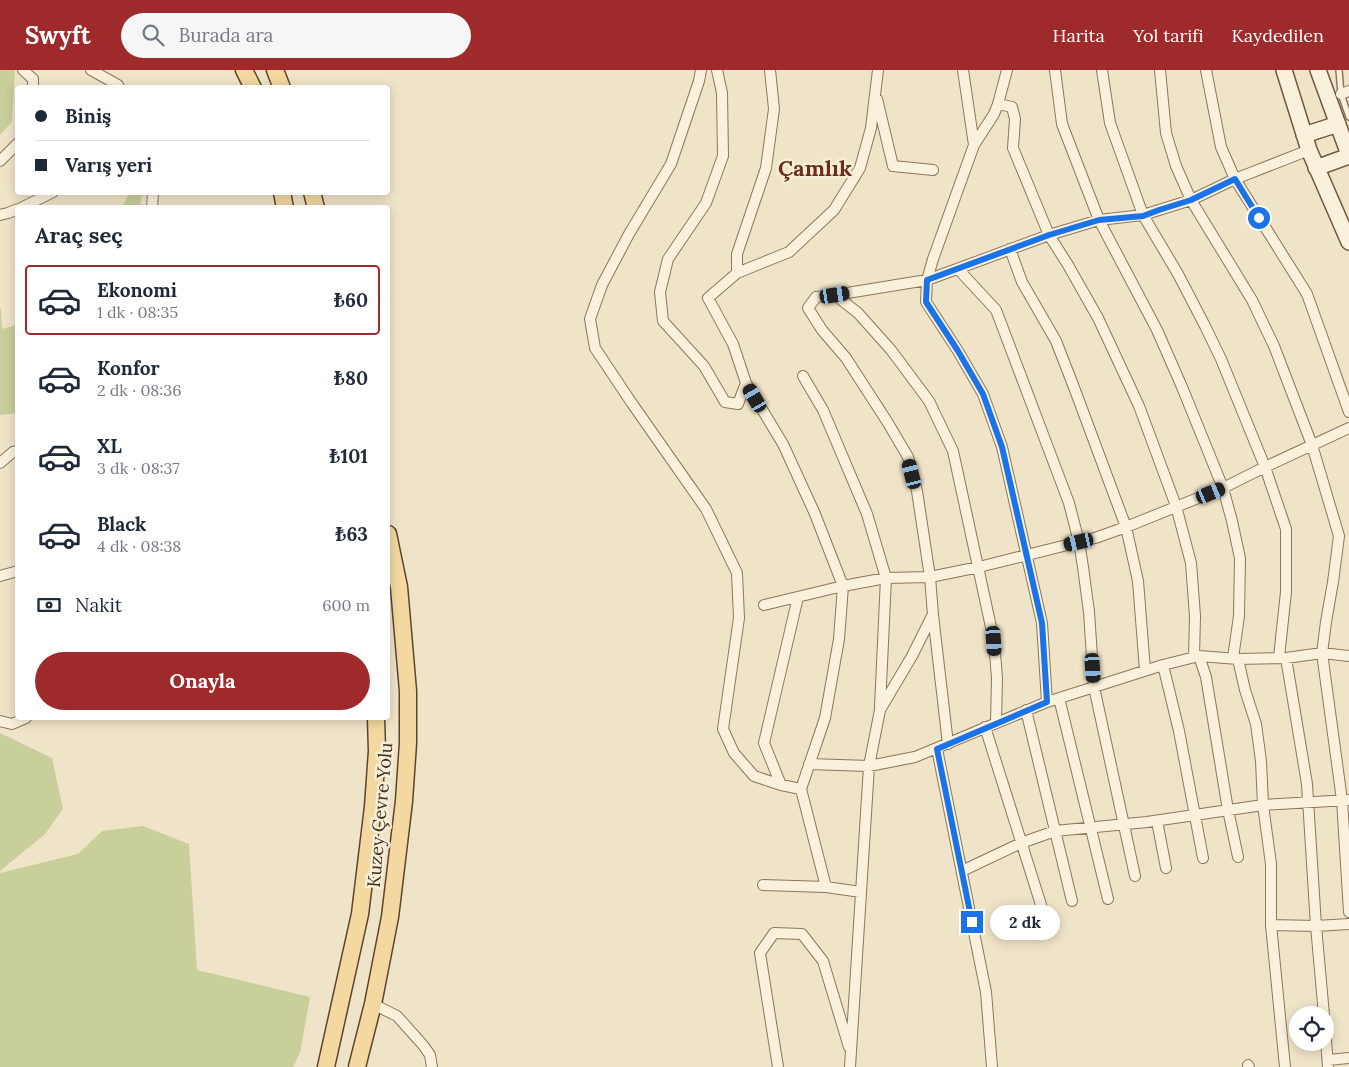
<!DOCTYPE html>
<html lang="tr">
<meta charset="utf-8">
<style>
body{margin:0;font-family:Lora,serif;background:#f6f6f7;color:#1f2937;height:100vh;display:flex;flex-direction:column;font-size:19px;white-space:nowrap}
*{box-sizing:border-box;margin:0}
p{font-size:16px;color:#747a83}
.icon{flex:none;width:28px;height:28px;fill:none;stroke:currentColor;stroke-width:2;stroke-linecap:round;stroke-linejoin:round}
.map{position:relative;flex:1;overflow:hidden}
.details{position:absolute;left:15px;top:135px;width:375px;height:515px;display:flex;flex-direction:column;background:#fff;border-radius:5px;box-shadow:0 2px 12px #0003}
.details>*{flex:none}
.banner{position:absolute;left:15px;top:15px;width:375px;height:110px;border-radius:5px;box-shadow:0 2px 12px #0003;display:grid;align-content:center;height:110px;padding:0 20px;background:#fff}
.tools{position:absolute;left:1289px;top:936px;display:grid;gap:10px}
.tools a{display:grid;place-items:center;width:45px;height:45px;border-radius:50%;background:#fff;box-shadow:0 2px 12px #0003;font-size:25px}
.end{position:absolute;width:22px;height:22px;margin:-11px;border:6px solid #1a73e8;background:#fff;box-shadow:0 0 0 2px #fff}
.from{border-radius:50%}
.bubble{position:absolute;height:35px;border-radius:18px;background:#fff;box-shadow:0 2px 12px #0003;font-size:16px;font-weight:800;line-height:35px;text-align:center}
.car{position:absolute;width:15px;height:30px;margin:-15px -8px;border-radius:6px;box-shadow:0 0 4px 1px #0007;background:linear-gradient(#222 24%,#8ab4d8 0 40%,#222 0 76%,#8ab4d8 0 86%,#222 0)}
.banner b{display:flex;align-items:center;gap:18px;height:48px;font-size:19px}
.banner b+b{border-top:1px solid #e0e1e3}
.banner i{width:12px;height:12px;background:#1f2937}
ul{padding:0;list-style:none}
li{display:flex;align-items:center;gap:15px;height:70px;margin:0 10px 8px;padding:0 10px;border:2px solid transparent;border-radius:5px}
li div{flex:1}
li b{display:block;font-size:19px}
li em{font-style:normal;font-weight:800}
li.selected{border-color:#9e2a2b}
li>.icon{width:45px;height:45px;stroke-width:1.5}
h2{padding:0 20px;font-size:22px;line-height:60px}
.pay{display:flex;align-items:center;gap:12px;height:55px;padding:0 20px;font-size:19px}
.pay p{margin-inline-start:auto}
.action{display:flex;gap:10px;margin-top:auto;padding:10px 20px}
.action a{flex:1;height:58px;border-radius:30px;background:#9e2a2b;color:#fff;font-size:20px;font-weight:800;line-height:58px;text-align:center}
header{display:flex;align-items:center;gap:30px;box-sizing:border-box;height:70px;padding:0 25px;background:#9e2a2b;color:#fff}
header strong{font-size:24px}
nav{display:flex;gap:28px;margin-inline-start:auto;font-size:18px}
.search{width:350px;height:45px;background:#f6f6f7;display:flex;align-items:center;gap:12px;box-sizing:border-box;padding:0 18px;border-radius:28px;color:#747a83;font-size:19px}
.map>svg:first-child{display:block}
</style>
<header>
<strong>Swyft</strong>
<div class="search"><svg class="icon" aria-label="search" viewBox="0 0 24 24"><circle cx="10" cy="10" r="6"/><path d="M15 15l6 6"/></svg>Burada ara</div>
<nav><a>Harita</a><a>Yol tarifi</a><a>Kaydedilen</a></nav>
</header>
<div class="map">
<svg width="1349" height="997" viewBox="0 0 1349 997">
<rect width="100%" height="100%" fill="#f0e4c8"/>
<!-- green -->
<path fill="#c9cf9b" d="M0 0H15L12 52 0 65Z
M129 123H143L139 137H122Z
M0 239H1L2 259 16 255 17 248 18 343 0 345Z
M0 663 52 688 63 739 45 764 0 801Z
M143 756 189 774 197 900 310 927 300 983 293 997H0V803L78 784 102 761Z"/>
<g fill="none" stroke-linecap="round" stroke-linejoin="round">
<defs>
<path id="lane" d="M1339 0 1341 24 1349 47"/>
<path id="street" d="M23 0 33 9V18
M91 0 118 15 119 18
M701 0 699 11 671 94 629 164 602 215 590 249 595 278 631 332 706 439 737 503 739 548 723 659 734 683 754 706 781 715 801 719
M717 0 722 23 723 86 706 133 668 189 660 222 663 251 704 296 725 332 738 334 746 313
M963 0 974 75
M1007 0 998 34 994 44 974 75 933 189 927 210 926 232 958 281 983 324 1002 377 1042 553 1047 632
M1055 0 1062 54 1099 150 1157 260 1182 317 1223 418 1232 451 1240 488 1239 546 1233 588
M1102 0 1110 53 1143 145 1178 204 1205 256 1221 289 1265 397 1286 459V522L1279 587
M1160 0 1166 63 1176 96 1191 130 1252 230 1274 276 1312 375 1339 466 1333 512 1326 552 1322 583 1342 730 1349 842
M1206 0 1221 77 1235 109 1307 224 1349 342
M1341 24 1349 21
M877 29 893 96 933 100
M998 34 1012 37 1015 49 1013 78 1049 165 1068 195 1098 248 1139 336 1176 436 1191 493 1195 546 1194 587
M0 91 18 73
M21 138 53 122
M152 138 153 122
M0 145 8 143 18 139
M1010 179 1022 212 1056 271 1075 320 1126 457 1138 511 1145 600
M958 199 996 240 1069 433 1079 472 1083 497 1089 542 1094 617 1135 806
M737 203V184L766 98 774 39 770 0
M835 225 858 243 891 280 929 331 953 381 994 571 997 608 996 653
M803 306 823 340 867 444 886 508 880 637
M0 393 13 382 18 381
M0 506 18 501
M764 535 843 516 886 508 930 507 979 497 1095 468 1126 457 1223 418 1265 397 1349 358
M1199 586 1206 607 1228 740 1238 787
M1286 588 1307 714 1316 856 1324 945
M1238 589 1245 620 1256 654 1261 691 1263 735 1271 794V855L1285 997
M1163 595 1179 661 1203 788
M1059 628 1108 829
M1026 640 1072 831
M0 651 12 654 26 648
M985 657 1042 838
M948 674 933 545 930 507 917 421 908 387 888 353 846 288 822 260 808 238 816 227 835 225 927 210 1049 165 1099 150 1143 145 1191 130 1235 109 1309 80
M937 679 986 922 992 997
M809 694 869 696 915 687 1047 632 1163 595 1199 586 1238 589 1286 588 1322 583 1349 586
M781 715 764 673 798 527
M1157 751 1166 798
M962 801 1021 773 1055 761 1147 752 1263 735 1349 730
M763 815 826 817 861 822
M826 817 801 719 825 648 839 569 843 516 815 444 783 374 746 313 733 274 708 228 737 203 789 182 834 140 860 98 871 58 878 0
M1271 855 1316 856 1349 854
M373 934 397 946 423 975 430 985 432 997
M1325 958 1328 997
M1328 990 1349 988
M1248 995 1249 997
M778 997 760 883 774 863 802 864 823 891 849 977
M850 997 869 696 880 640 912 586 932 546"/>
<path id="secondary" d="M1284 0 1309 80 1349 172
M1318 0 1349 85
M1304 65 1338 54
M1316 98 1349 86"/>
<path id="primary" d="M244 0 253 18
M275 0 282 18
M282 122 285 138
M312 122 316 138
M326 997 360 844 373 737 377 681 376 648
M357 997 373 934 390 847 404 731 408 673V621L399 517 388 464"/>
</defs>
<!-- lane casing -->
<use href="#lane" stroke="#8d765c" stroke-width="8"/>
<!-- street casing -->
<use href="#street" stroke="#8d765c" stroke-width="12"/>
<!-- secondary casing -->
<use href="#secondary" stroke="#6f573f" stroke-width="18"/>
<!-- primary casing -->
<use href="#primary" stroke="#5b4430" stroke-width="19"/>
<!-- lane -->
<use href="#lane" stroke="#faf1dc" stroke-width="5"/>
<!-- street -->
<use href="#street" stroke="#faf1dc" stroke-width="10"/>
<!-- secondary -->
<use href="#secondary" stroke="#faf1dc" stroke-width="15"/>
<!-- primary -->
<use href="#primary" stroke="#f3d9a0" stroke-width="16"/>
</g>
<g fill="none" stroke-linecap="round" stroke-linejoin="round">
<!-- route -->
<path stroke="#1a73e8" stroke-width="6" d="M972 852 937 679 1047 632 1042 553 1002 377 983 324 958 281 926 232 927 210 1049 165 1099 150 1143 146 1159 140 1191 130 1235 109 1259 148"/>
</g>
<g text-anchor="middle" stroke-width="5" stroke-linejoin="round" paint-order="stroke">
<!-- street labels -->
<g font-size="18" fill="#3d2e20" stroke="#f7eed8">
<text transform="translate(380 745) rotate(-85)" y="6">Kuzey Çevre Yolu</text>
</g>
<!-- district labels -->
<g font-size="22" font-weight="bold" fill="#6b2e1e" stroke="#f7eed8">
<text x="815" y="106">Çamlık</text>
</g>
</g>
</svg>
<div class="tools">
<a><svg class="icon" aria-label="locate" viewBox="0 0 24 24"><circle cx="12" cy="12" r="6"/><path d="M12 2v4M12 18v4M2 12h4M18 12h4"/></svg></a>
</div>
<i class="end from" style="left:1259px;top:148px"></i>
<i class="end" style="left:972px;top:852px"></i>
<div class="bubble" style="left:990px;top:835px;width:70px">2 dk</div>
<i class="car" style="left:835px;top:225px;rotate:81deg"></i>
<i class="car" style="left:755px;top:328px;rotate:330deg"></i>
<i class="car" style="left:912px;top:404px;rotate:346deg"></i>
<i class="car" style="left:1211px;top:423px;rotate:68deg"></i>
<i class="car" style="left:1079px;top:472px;rotate:257deg"></i>
<i class="car" style="left:994px;top:571px;rotate:176deg"></i>
<i class="car" style="left:1093px;top:598px;rotate:176deg"></i>
<div class="banner">
<b><i class="from"></i>Biniş</b>
<b><i></i>Varış yeri</b>
</div>
<section class="details">
<h2>Araç seç</h2>
<ul>
<li class="selected"><svg class="icon" aria-label="car" viewBox="0 0 24 24"><path d="M5 17H2v-5l4-1 3-4h7l3 4 3 1v5h-3M9 17h6M6 11h13"/><circle cx="7" cy="17" r="2"/><circle cx="17" cy="17" r="2"/></svg><div><b>Ekonomi</b><p>1 dk · 08:35</p></div><em>₺60</em></li>
<li><svg class="icon" aria-label="car" viewBox="0 0 24 24"><path d="M5 17H2v-5l4-1 3-4h7l3 4 3 1v5h-3M9 17h6M6 11h13"/><circle cx="7" cy="17" r="2"/><circle cx="17" cy="17" r="2"/></svg><div><b>Konfor</b><p>2 dk · 08:36</p></div><em>₺80</em></li>
<li><svg class="icon" aria-label="car" viewBox="0 0 24 24"><path d="M5 17H2v-5l4-1 3-4h7l3 4 3 1v5h-3M9 17h6M6 11h13"/><circle cx="7" cy="17" r="2"/><circle cx="17" cy="17" r="2"/></svg><div><b>XL</b><p>3 dk · 08:37</p></div><em>₺101</em></li>
<li><svg class="icon" aria-label="car" viewBox="0 0 24 24"><path d="M5 17H2v-5l4-1 3-4h7l3 4 3 1v5h-3M9 17h6M6 11h13"/><circle cx="7" cy="17" r="2"/><circle cx="17" cy="17" r="2"/></svg><div><b>Black</b><p>4 dk · 08:38</p></div><em>₺63</em></li>
</ul>
<div class="pay"><svg class="icon" aria-label="cash" viewBox="0 0 24 24"><path d="M3 7h18v10H3z"/><circle cx="12" cy="12" r="2"/></svg>Nakit<p>600 m</p></div>
<div class="action"><a>Onayla</a></div>
</section>
</div>
